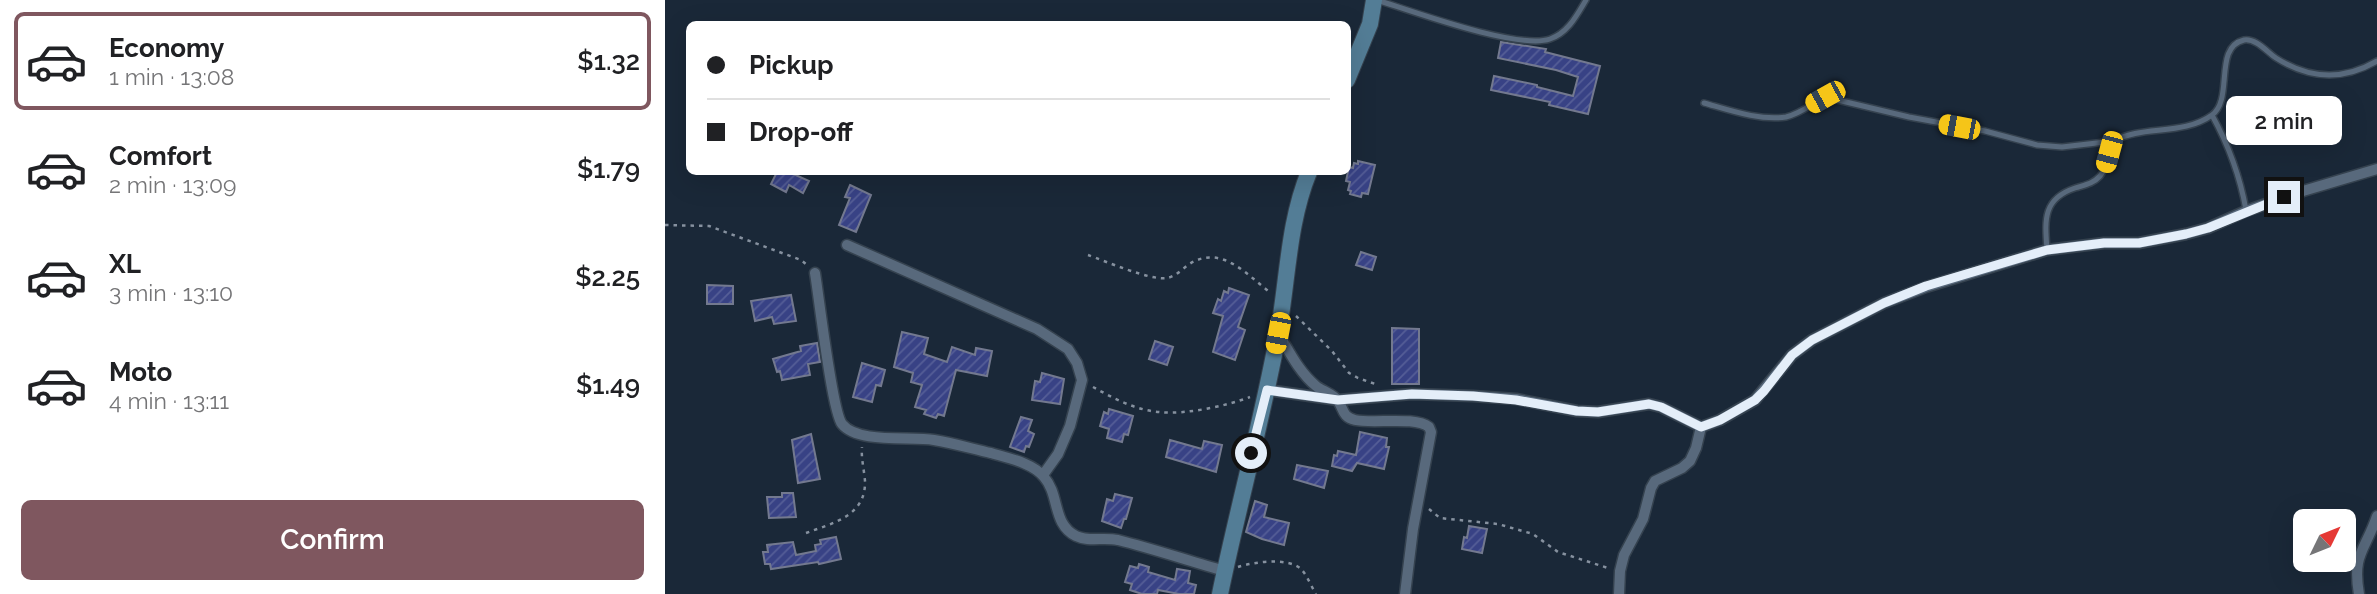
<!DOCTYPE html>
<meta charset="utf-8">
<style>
body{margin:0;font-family:Raleway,sans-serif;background:#f6f6f6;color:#202124;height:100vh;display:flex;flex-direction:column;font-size:26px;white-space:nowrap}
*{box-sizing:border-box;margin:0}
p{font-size:23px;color:#757577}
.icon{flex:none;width:38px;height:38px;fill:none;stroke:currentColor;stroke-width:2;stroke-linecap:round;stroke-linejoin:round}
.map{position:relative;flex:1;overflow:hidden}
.side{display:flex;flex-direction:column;background:#fff;width:665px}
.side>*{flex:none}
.banner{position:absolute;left:21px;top:21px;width:665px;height:154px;border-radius:10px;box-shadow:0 7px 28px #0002;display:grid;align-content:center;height:154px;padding:0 21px;background:#fff}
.needle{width:46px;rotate:47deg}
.controls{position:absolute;left:1628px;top:509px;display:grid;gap:14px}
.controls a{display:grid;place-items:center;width:63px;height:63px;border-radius:10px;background:#fff;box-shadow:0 7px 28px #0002;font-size:35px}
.end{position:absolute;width:32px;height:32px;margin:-16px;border:9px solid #e4eef9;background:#111;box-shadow:0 0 0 4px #111}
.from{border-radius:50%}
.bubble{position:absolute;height:49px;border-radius:10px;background:#fff;box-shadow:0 7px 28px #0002;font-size:23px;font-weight:600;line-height:49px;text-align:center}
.car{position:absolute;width:21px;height:42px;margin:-21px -10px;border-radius:9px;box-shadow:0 0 5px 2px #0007;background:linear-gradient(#f5c518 24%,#345 0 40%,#f5c518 0 76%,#345 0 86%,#f5c518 0)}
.banner b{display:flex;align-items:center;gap:24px;height:66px;font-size:26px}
.banner b+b{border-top:2px solid #e0e0e0}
.banner i{width:18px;height:18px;background:#202124}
ul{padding:12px 0 0;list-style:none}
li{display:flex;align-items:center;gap:21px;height:98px;margin:0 14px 10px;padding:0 7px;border:4px solid transparent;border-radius:10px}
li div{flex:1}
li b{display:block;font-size:26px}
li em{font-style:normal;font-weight:600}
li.selected{border-color:#7f575f}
li>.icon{width:63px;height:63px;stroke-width:1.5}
.cta{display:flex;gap:14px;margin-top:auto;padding:14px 21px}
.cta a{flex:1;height:80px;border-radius:10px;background:#7f575f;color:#fff;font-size:28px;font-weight:600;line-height:80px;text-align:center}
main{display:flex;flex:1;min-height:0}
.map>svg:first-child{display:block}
</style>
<main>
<section class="side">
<ul>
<li class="selected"><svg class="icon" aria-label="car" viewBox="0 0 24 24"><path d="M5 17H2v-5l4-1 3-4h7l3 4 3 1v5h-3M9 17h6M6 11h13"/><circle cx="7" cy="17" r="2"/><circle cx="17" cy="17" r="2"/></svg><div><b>Economy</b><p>1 min · 13:08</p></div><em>$1.32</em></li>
<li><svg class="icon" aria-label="car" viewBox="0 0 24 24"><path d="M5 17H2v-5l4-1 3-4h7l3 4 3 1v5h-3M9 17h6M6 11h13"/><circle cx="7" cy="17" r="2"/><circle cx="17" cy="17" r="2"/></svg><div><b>Comfort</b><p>2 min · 13:09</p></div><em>$1.79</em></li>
<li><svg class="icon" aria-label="car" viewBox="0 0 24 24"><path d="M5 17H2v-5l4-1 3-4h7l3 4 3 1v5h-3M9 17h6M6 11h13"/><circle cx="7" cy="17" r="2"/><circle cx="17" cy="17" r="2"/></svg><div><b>XL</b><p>3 min · 13:10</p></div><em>$2.25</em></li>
<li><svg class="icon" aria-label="car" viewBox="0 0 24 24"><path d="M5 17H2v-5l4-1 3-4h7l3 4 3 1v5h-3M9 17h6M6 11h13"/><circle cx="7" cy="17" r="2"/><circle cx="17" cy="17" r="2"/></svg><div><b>Moto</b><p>4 min · 13:11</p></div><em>$1.49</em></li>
</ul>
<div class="cta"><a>Confirm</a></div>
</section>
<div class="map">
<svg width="1712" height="594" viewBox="0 0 1712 594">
<defs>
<pattern id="building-hatch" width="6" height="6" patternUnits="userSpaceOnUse" patternTransform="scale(1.75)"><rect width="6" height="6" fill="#384285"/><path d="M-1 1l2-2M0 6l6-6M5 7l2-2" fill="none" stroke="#555e97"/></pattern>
</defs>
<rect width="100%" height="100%" fill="#1a2838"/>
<!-- building -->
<path fill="url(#building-hatch)" stroke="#73798f" stroke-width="2" d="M836 42 881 49 880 52 935 66 923 114 884 105 885 102 826 90 829 76 872 85V87L908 96 913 77 891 70 833 58Z
M693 161 710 165 703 194 697 193 696 197 685 194 686 191 683 190 685 182 681 181 684 167 688 168 689 163 693 164Z
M112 172H124L144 181 138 193 124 185 121 192 106 184Z
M185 185 206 195 191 232 174 225 185 198 180 197Z
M696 252 711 257 707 270 691 265Z
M42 285 68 286V304H42Z
M564 288 584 295 573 327 580 330 570 360 548 352 558 316 548 313 553 299 556 301 559 291 563 293Z
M126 295 131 321 109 324 107 317 90 321 86 301Z
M727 328 754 329V384H727Z
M237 332 263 338 259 354 282 362 287 347 310 355 311 348 327 351 322 376 291 370 279 416 273 414 271 418 259 414 261 410 250 407 257 385 246 382 248 373 229 367Z
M490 341 508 347 502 365 484 359Z
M152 343 155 362 143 364 145 375 117 380 115 371 112 372 108 359 136 351 135 346Z
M197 363 220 370 216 386 211 385 207 402 188 397Z
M377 373 399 379 395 404 367 400 370 381 375 382Z
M444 409 468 416 463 435 459 434 457 442 442 438 444 429 435 426 439 412 443 414Z
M356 417 367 420 363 431 369 434 364 447 361 446 359 452 345 447Z
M695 432 722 438 721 447H724L719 469 692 463 687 471 667 466 669 455 672 456 673 451 691 455Z
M146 434 155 479 133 483 127 440Z
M505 440 537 449 539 441 557 445 551 472 501 457Z
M632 465 663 471 659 488 629 479Z
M117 493H128L131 517 104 518 102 497H117Z
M450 494 467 498 461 519H459L456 528 437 521 442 499 448 501Z
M590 501 602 505 599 517 624 523 619 545 597 539 581 532Z
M804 526 822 529 817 553 797 549 799 537 802 538Z
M171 537 176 559 154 564 153 562 106 569 105 564H100L98 552H103L102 545 128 542 131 555 151 551 150 545 156 544 155 540Z
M474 564 484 567 483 572 510 580 512 569 525 571 523 583 531 585 529 594H514L493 590 492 594H477L465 590 467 584 460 582 465 566 473 568Z"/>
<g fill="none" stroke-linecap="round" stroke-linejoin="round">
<defs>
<path id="lane" d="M712 0C747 11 853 50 885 39 903 33 912 15 921 0
M1039 103C1064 110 1095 121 1121 117 1135 114 1147 104 1160 97L1244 117 1320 131 1372 145 1397 147 1449 141
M1547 115C1564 146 1575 176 1581 210
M1382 250C1380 221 1377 199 1410 188 1419 185 1428 184 1435 176 1443 167 1444 152 1449 141 1477 125 1518 136 1547 115 1569 99 1548 47 1579 40 1591 38 1602 52 1611 58 1644 79 1678 81 1712 61"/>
<path id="street" d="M182 245 372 329 403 349 412 363 417 380 405 426 393 454 378 475
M150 273C154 297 167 411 177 424 193 444 245 436 269 440 288 443 308 449 326 453 343 458 368 463 379 477 395 495 387 524 411 536 423 542 439 537 453 540 489 549 524 561 560 571
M613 333C624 351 634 372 651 386 657 391 669 394 673 401 679 409 677 417 690 420 709 424 750 416 764 427L766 432 748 529 740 594
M602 390 673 400 747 394 808 396 851 399 912 411 933 412 984 404 996 407 1036 427 1055 420 1090 400 1127 355 1147 340 1219 303 1261 287 1382 250 1439 243H1474L1521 234 1543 228 1581 211 1638 191 1712 169
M954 594 955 571 959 555 978 519 986 488 990 481 1017 468 1025 461 1031 448 1036 427
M1694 594C1687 554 1700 551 1712 516"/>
<path id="secondary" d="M682 80 705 24 709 0
M555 594C573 507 597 421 613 334 623 279 623 223 644 172"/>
</defs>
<!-- lane casing -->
<use href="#lane" stroke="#35424f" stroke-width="8"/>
<!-- street casing -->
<use href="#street" stroke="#35424f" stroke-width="13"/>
<!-- secondary casing -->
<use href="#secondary" stroke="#35424f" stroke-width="18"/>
<!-- path -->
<path stroke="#86919f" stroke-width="2.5" stroke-dasharray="3.5 5" stroke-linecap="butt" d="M0 225 44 226 136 260 142 265
M423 255C440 261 486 281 502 278 513 276 520 265 530 261 560 247 584 277 606 293
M631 316 667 351 684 373 693 378 713 385
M428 387C448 398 470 410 494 412 520 415 561 406 585 397
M764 509 775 518 833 524 868 534 893 552 943 568
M141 533C168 523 201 516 200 481 199 469 196 458 197 447
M573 567C588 562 623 557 636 569 642 575 646 586 651 594"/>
<!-- lane -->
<use href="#lane" stroke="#58697c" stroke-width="5"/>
<!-- street -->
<use href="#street" stroke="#58697c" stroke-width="10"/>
<!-- secondary -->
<use href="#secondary" stroke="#537d96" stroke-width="16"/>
</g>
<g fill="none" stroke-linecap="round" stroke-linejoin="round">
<!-- route -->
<path stroke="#e4eef9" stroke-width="9" d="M586 453 602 390 673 400 747 394 808 396 851 400 912 411 933 412 984 404 996 407 1036 427 1055 420 1090 400 1099 391 1127 355 1147 340 1219 303 1261 286 1382 250 1439 243H1474L1521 234 1543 228 1619 197"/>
</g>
</svg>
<div class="controls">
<a><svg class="needle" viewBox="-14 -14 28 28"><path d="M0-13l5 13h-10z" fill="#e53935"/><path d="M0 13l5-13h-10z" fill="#757577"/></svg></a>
</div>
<i class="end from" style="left:586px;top:453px"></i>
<i class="end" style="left:1619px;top:197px"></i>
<div class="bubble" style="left:1561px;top:96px;width:116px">2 min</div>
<i class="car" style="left:1160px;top:97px;rotate:241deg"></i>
<i class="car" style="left:1294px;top:127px;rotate:281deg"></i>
<i class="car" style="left:1444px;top:152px;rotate:195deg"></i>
<i class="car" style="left:613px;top:333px;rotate:191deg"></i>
<div class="banner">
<b><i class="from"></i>Pickup</b>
<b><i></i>Drop-off</b>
</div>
</div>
</main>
